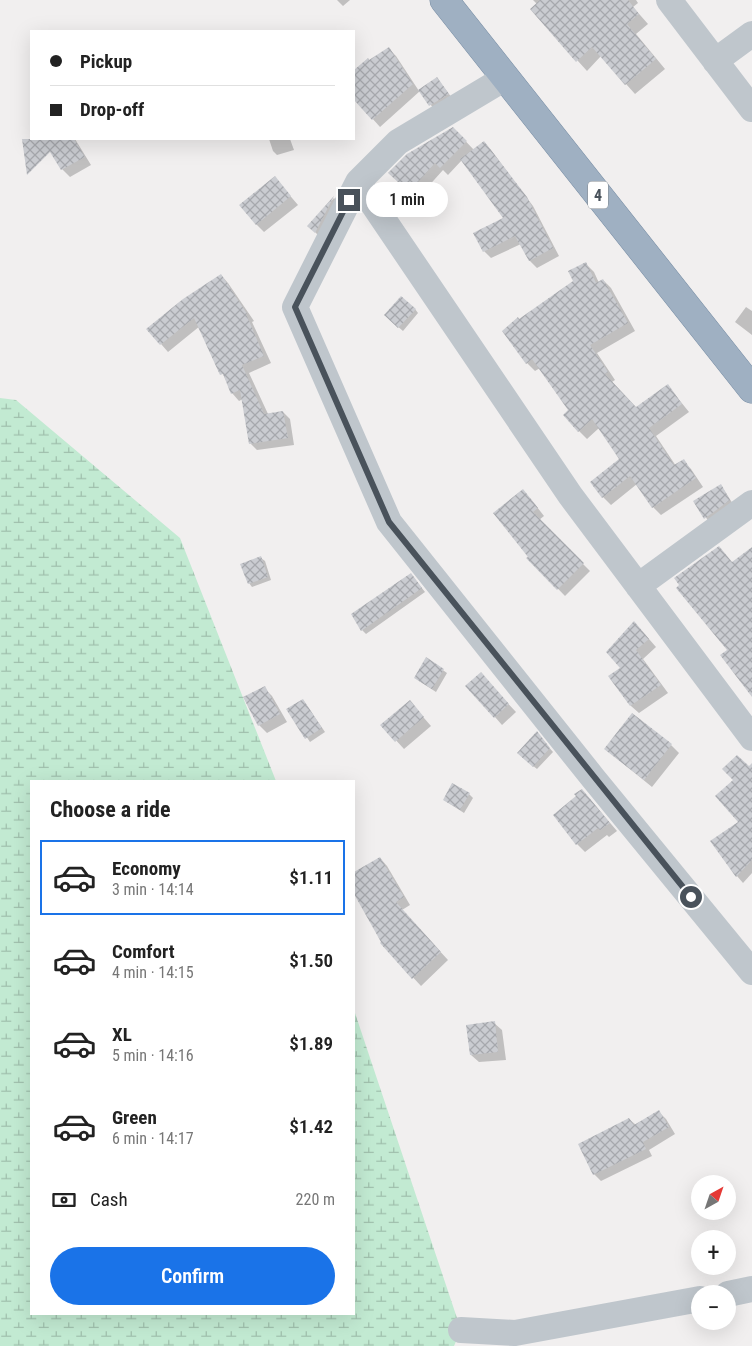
<!DOCTYPE html>
<meta charset="utf-8">
<style>
body{margin:0;font-family:"Roboto Condensed",sans-serif;background:#f2f2f2;color:#222;height:100vh;display:flex;flex-direction:column;font-size:19px;white-space:nowrap}
*{box-sizing:border-box;margin:0}
p{font-size:16px;color:#767676}
.icon{flex:none;width:28px;height:28px;fill:none;stroke:currentColor;stroke-width:2;stroke-linecap:round;stroke-linejoin:round}
.map{position:relative;flex:1;overflow:hidden}
.side{position:absolute;left:30px;top:780px;width:325px;height:535px;display:flex;flex-direction:column;background:#fff;border-radius:0px;box-shadow:0 5px 20px #0002}
.side>*{flex:none}
.banner{position:absolute;left:30px;top:30px;width:325px;height:110px;border-radius:0px;box-shadow:0 5px 20px #0002;display:grid;align-content:center;height:110px;padding:0 20px;background:#fff}
.needle{width:32px;rotate:40deg}
.controls{position:absolute;left:691px;top:1175px;display:grid;gap:10px}
.controls a{display:grid;place-items:center;width:45px;height:45px;border-radius:50%;background:#fff;box-shadow:0 5px 20px #0002;font-size:25px}
.end{position:absolute;width:22px;height:22px;margin:-11px;border:6px solid #49525b;background:#fff;box-shadow:0 0 0 2px #fff}
.from{border-radius:50%}
.bubble{position:absolute;height:35px;border-radius:18px;background:#fff;box-shadow:0 5px 20px #0002;font-size:16px;font-weight:600;line-height:35px;text-align:center}
.banner b{display:flex;align-items:center;gap:18px;height:48px;font-size:19px}
.banner b+b{border-top:1px solid #e0e0e0}
.banner i{width:12px;height:12px;background:#222}
ul{padding:0;list-style:none}
li{display:flex;align-items:center;gap:15px;height:75px;margin:0 10px 8px;padding:0 10px;border:2px solid transparent;border-radius:0px}
li div{flex:1}
li b{display:block;font-size:19px}
li em{font-style:normal;font-weight:600}
li.selected{border-color:#1a73e8}
li>.icon{width:45px;height:45px;stroke-width:1.5}
h2{padding:0 20px;font-size:22px;line-height:60px}
.pay{display:flex;align-items:center;gap:12px;height:55px;padding:0 20px;font-size:19px}
.pay p{margin-inline-start:auto}
.action{display:flex;gap:10px;margin-top:auto;padding:10px 20px}
.action a{flex:1;height:58px;border-radius:30px;background:#1a73e8;color:#fff;font-size:20px;font-weight:600;line-height:58px;text-align:center}
.map>svg:first-child{display:block}
</style>
<div class="map">
<svg width="752" height="1346" viewBox="0 0 752 1346">
<defs>
<pattern id="wetland-marsh" width="20" height="14" patternUnits="userSpaceOnUse" patternTransform="scale(1.25)"><rect width="20" height="14" fill="#c2ead2"/><path d="M1 5h8M5 5V1M11 12h8M15 12V8" fill="none" stroke="#a0c0ad"/></pattern>
<pattern id="building-cross-hatch" width="8" height="8" patternUnits="userSpaceOnUse" patternTransform="scale(1.25)"><rect width="8" height="8" fill="#caccd1"/><path d="M0 0l8 8M0 8l8-8" fill="none" stroke="#a6a8ad"/></pattern>
</defs>
<rect width="100%" height="100%" fill="#f1efef"/>
<!-- wetland -->
<path fill="url(#wetland-marsh)" d="M0 398 16 400 180 538 276 781H31V1314H354V1010L461 1330 454 1346H0Z"/>
<!-- shadow -->
<path fill="#0003" d="M337 0H350L343 6Z
M533 0H636L638 3 633 7 648 24 636 34 665 69 635 94 601 56 587 71 531 9 537 4Z
M389 49 396 56 419 91 440 82 452 98 434 109 420 91 380 127 354 98V72L368 59 369 61Z
M453 128 474 150 484 142 491 150 533 206 559 256 537 268 530 261 521 244 491 258 484 251 505 218 462 160 448 175 443 170 417 199 397 181Z
M55 139H75L91 165 70 177 62 169 47 144Z
M269 139H290L294 150 277 155 273 151Z
M275 178 298 205 264 232 256 224Z
M334 198 341 205 323 240 309 226Z
M586 264 594 272 599 283 603 280 611 288 635 331 597 353 615 380 612 382 636 408 668 386 689 412 656 436 676 466 683 461 691 469 703 487 661 515 653 507 637 484 611 505 603 497 620 459 599 428 587 439 579 431 565 415 570 411 540 368 535 371 527 363 503 331 575 281Z
M221 275 228 283 254 321 252 322 271 363 249 373 268 414 283 412 290 419 294 445 257 450 250 443 243 399 239 401 232 393 200 326 168 352 148 329Z
M746 307 752 311V335L735 322Z
M415 309 418 313 403 331 389 319Z
M724 490 733 504 709 522 695 501Z
M530 498 544 516 539 520 590 571 565 596 528 558 529 557Z
M261 558 265 561 271 580 252 587 249 583Z
M414 578 425 592 366 634 362 630Z
M642 631 656 647 643 659 668 693 639 713 631 706 610 676 622 668Z
M427 659 447 673 436 692 419 681Z
M488 682 516 712 502 725 495 717Z
M264 688 272 696 287 722 267 733 259 725Z
M303 700 325 732 310 742 288 709Z
M417 710 431 726 404 749 382 725Z
M540 737 553 752 537 769 522 757Z
M671 745 679 753 652 787 614 756Z
M752 772V873L743 883 737 876 712 841 740 822Z
M582 790 617 831 609 837 607 835 585 852 577 844V797Z
M469 794 473 798 464 813 444 800Z
M380 858 387 866 410 905 402 910 448 960 421 986 381 943 383 942 354 892V873Z
M494 1023 502 1030 506 1060 479 1062 471 1055Z
M659 1112 666 1119 675 1134 649 1150 652 1156 601 1181 594 1174 629 1119 636 1125Z"/>
<!-- building -->
<path fill="url(#building-cross-hatch)" d="M540 0H628L639 14 627 24 656 59 625 85 592 47 576 62 530 9Z
M389 47 413 84 372 120 354 100V70L368 58 369 60Z
M437 77 449 94 429 106 418 90Z
M453 127 467 141 440 168 435 163 409 192 388 173 407 154Z
M22 139H74L85 157 61 170 50 152 27 175Z
M484 141 527 197 553 248 529 261 515 236 483 252 473 233 503 218 460 159Z
M275 176 291 196 256 225 239 205Z
M334 196 315 233 307 226Z
M586 262 596 283 603 279 628 323 590 345 608 372 605 374 636 407 668 384 682 404 649 428 674 465 684 459 696 478 652 508 630 476 602 498 590 482 619 459 592 419 578 432 563 415 568 410 532 359 526 364 502 331 518 317 519 319 573 281 568 271Z
M221 274 247 314H246L264 356 242 365 264 414 283 411 288 438 249 444 240 390 231 394 223 374 220 375 194 318 160 345 146 329 183 299Z
M401 296 416 309 398 328 384 315Z
M721 484 730 500 704 519 693 501Z
M523 489 538 508 533 512 584 563 557 590 526 558 528 557 493 513Z
M719 546 732 562 752 547V697L720 655 727 650 676 588 679 585 674 578Z
M261 556 268 577 248 584 240 564Z
M411 573 422 588 361 631 351 614Z
M634 621 649 639 636 650 661 685 630 706 608 676 620 668 606 652Z
M426 657 444 669 432 689 414 678Z
M481 672 509 704 494 718 465 686Z
M265 686 280 714 258 726 243 697Z
M303 699 322 728 305 739 286 709Z
M410 700 424 717 395 742 380 725Z
M632 713 672 744 644 780 604 749Z
M537 731 550 748 533 767 517 753Z
M737 755 749 766 752 763V860L736 877 710 841 738 822 715 796 733 780 722 769Z
M452 783 470 793 460 810 443 800Z
M582 789 610 823 600 830 598 828 576 845 553 815 576 796 574 794Z
M380 857 404 897 396 902 441 952 412 979 380 943 381 942 354 894V872Z
M495 1021 498 1052 470 1055 466 1025Z
M659 1110 669 1127 643 1142 646 1149 593 1175 578 1144 629 1118 634 1125Z"/>
<g fill="none" stroke-linecap="round" stroke-linejoin="round">
<defs>
<path id="trunk" d="M444 0 752 389"/>
</defs>
<!-- trunk casing -->
<use href="#trunk" stroke="#788da4" stroke-width="29"/>
<!-- minor -->
<path stroke="#bfc6cc" stroke-width="26" d="M669 0 752 109
M715 61 752 34
M505 78 398 142 358 182 570 495 752 738
M358 182 295 307 389 522 593 778 752 972
M638 586 752 503
M728 1294 752 1289
M461 1330 515 1333 700 1299"/>
<!-- trunk -->
<use href="#trunk" stroke="#9fb0c2" stroke-width="28"/>
</g>
<g fill="none" stroke-linecap="round" stroke-linejoin="round">
<!-- route -->
<path stroke="#49525b" stroke-width="6" d="M349 200 295 307 389 522 691 897"/>
</g>
<g text-anchor="middle" stroke-width="4" stroke-linejoin="round" paint-order="stroke">
<!-- shield labels -->
<rect fill="#fff" stroke="#80868c" stroke-width="1" x="588" y="181.5" width="20" height="27" rx="4"/>
<g font-size="16" font-weight="bold" fill="#49525b">
<text x="598" y="201">4</text>
</g>
</g>
</svg>
<div class="controls">
<a><svg class="needle" viewBox="-14 -14 28 28"><path d="M0-13l5 13h-10z" fill="#e53935"/><path d="M0 13l5-13h-10z" fill="#767676"/></svg></a>
<a>+</a>
<a>−</a>
</div>
<i class="end from" style="left:691px;top:897px"></i>
<i class="end" style="left:349px;top:200px"></i>
<div class="bubble" style="left:366px;top:182px;width:82px">1 min</div>
<div class="banner">
<b><i class="from"></i>Pickup</b>
<b><i></i>Drop-off</b>
</div>
<section class="side">
<h2>Choose a ride</h2>
<ul>
<li class="selected"><svg class="icon" aria-label="car" viewBox="0 0 24 24"><path d="M5 17H2v-5l4-1 3-4h7l3 4 3 1v5h-3M9 17h6M6 11h13"/><circle cx="7" cy="17" r="2"/><circle cx="17" cy="17" r="2"/></svg><div><b>Economy</b><p>3 min · 14:14</p></div><em>$1.11</em></li>
<li><svg class="icon" aria-label="car" viewBox="0 0 24 24"><path d="M5 17H2v-5l4-1 3-4h7l3 4 3 1v5h-3M9 17h6M6 11h13"/><circle cx="7" cy="17" r="2"/><circle cx="17" cy="17" r="2"/></svg><div><b>Comfort</b><p>4 min · 14:15</p></div><em>$1.50</em></li>
<li><svg class="icon" aria-label="car" viewBox="0 0 24 24"><path d="M5 17H2v-5l4-1 3-4h7l3 4 3 1v5h-3M9 17h6M6 11h13"/><circle cx="7" cy="17" r="2"/><circle cx="17" cy="17" r="2"/></svg><div><b>XL</b><p>5 min · 14:16</p></div><em>$1.89</em></li>
<li><svg class="icon" aria-label="car" viewBox="0 0 24 24"><path d="M5 17H2v-5l4-1 3-4h7l3 4 3 1v5h-3M9 17h6M6 11h13"/><circle cx="7" cy="17" r="2"/><circle cx="17" cy="17" r="2"/></svg><div><b>Green</b><p>6 min · 14:17</p></div><em>$1.42</em></li>
</ul>
<div class="pay"><svg class="icon" aria-label="cash" viewBox="0 0 24 24"><path d="M3 7h18v10H3z"/><circle cx="12" cy="12" r="2"/></svg>Cash<p>220 m</p></div>
<div class="action"><a>Confirm</a></div>
</section>
</div>
